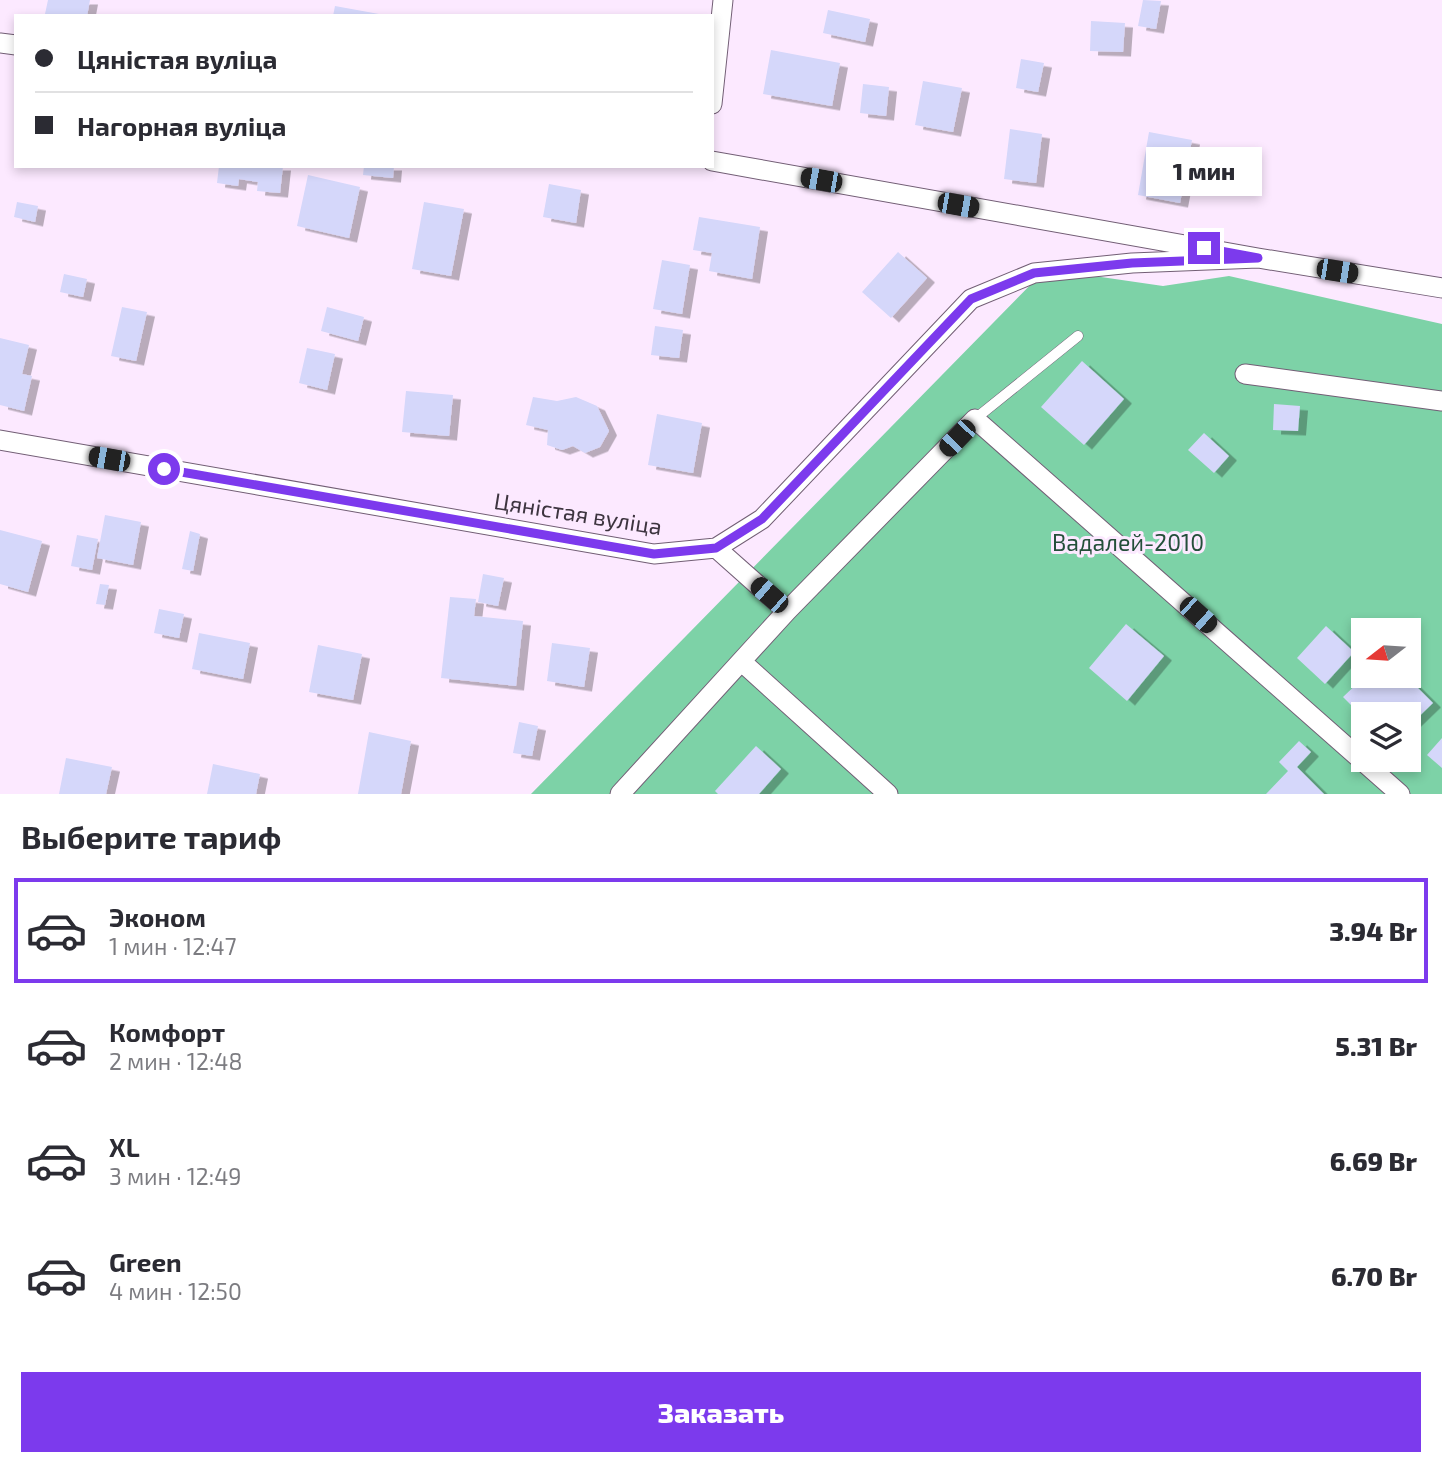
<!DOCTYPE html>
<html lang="ru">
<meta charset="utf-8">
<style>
body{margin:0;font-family:"Exo 2",sans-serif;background:#f2f2f3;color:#2b2b33;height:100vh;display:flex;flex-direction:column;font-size:26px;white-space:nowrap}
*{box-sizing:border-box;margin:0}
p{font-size:23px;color:#7c7c81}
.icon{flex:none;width:38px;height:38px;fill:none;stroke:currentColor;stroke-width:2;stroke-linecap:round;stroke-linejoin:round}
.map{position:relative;height:794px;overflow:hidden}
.sheet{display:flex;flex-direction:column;background:#fff;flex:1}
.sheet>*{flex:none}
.hud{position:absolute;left:14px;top:14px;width:700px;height:154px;border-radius:0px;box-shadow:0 4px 10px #0003;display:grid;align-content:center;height:154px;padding:0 21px;background:#fff}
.needle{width:46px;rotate:253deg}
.buttons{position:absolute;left:1351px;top:618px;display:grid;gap:14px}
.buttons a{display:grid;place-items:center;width:70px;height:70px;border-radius:0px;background:#fff;box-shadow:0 4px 10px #0003;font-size:35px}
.end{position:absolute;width:32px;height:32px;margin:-16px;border:9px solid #7c3aed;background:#fff;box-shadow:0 0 0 4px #fff}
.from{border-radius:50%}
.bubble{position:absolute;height:49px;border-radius:0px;background:#fff;box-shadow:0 4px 10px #0003;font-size:23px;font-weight:800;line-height:49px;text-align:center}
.car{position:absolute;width:21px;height:42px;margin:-21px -10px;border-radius:9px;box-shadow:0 0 5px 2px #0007;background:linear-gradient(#222 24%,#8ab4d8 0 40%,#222 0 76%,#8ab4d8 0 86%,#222 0)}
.hud b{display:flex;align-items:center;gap:24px;height:66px;font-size:26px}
.hud b+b{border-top:2px solid #e1e1e2}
.hud i{width:18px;height:18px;background:#2b2b33}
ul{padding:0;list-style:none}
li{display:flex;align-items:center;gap:21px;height:105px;margin:0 14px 10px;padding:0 7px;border:4px solid transparent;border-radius:0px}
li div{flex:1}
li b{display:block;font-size:26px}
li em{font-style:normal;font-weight:800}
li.selected{border-color:#7c3aed}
li>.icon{width:63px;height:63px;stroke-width:1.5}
h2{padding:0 21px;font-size:32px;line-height:84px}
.button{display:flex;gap:14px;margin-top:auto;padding:14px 21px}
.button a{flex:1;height:80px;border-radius:0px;background:#7c3aed;color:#fff;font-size:28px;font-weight:800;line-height:80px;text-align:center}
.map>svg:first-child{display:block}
</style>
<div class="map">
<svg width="1442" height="794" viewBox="0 0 1442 794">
<defs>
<filter id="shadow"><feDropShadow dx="8" dy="4.5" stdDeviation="0" flood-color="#0004"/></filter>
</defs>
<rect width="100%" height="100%" fill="#fce9ff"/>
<!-- green -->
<path fill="#7dd2a7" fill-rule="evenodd" d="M1046 269 1163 286 1229 276 1442 324V794H531ZM1363 630H1409V676H1363ZM1363 714H1409V760H1363Z"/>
<!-- building -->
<path fill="#d5d7fa" filter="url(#shadow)" d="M48 0H90L87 16 45 14Z
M1143 0 1161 1 1156 29 1138 26Z
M335 6 379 14V16H333Z
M828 10 870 19 865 42 823 33Z
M1091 21 1125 23 1123 52 1090 51Z
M771 50 840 63 832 106 763 94Z
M1021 59 1044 63 1038 92 1016 88Z
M923 81 962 88 953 132 915 125Z
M863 84 889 87 886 116 860 113Z
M1010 129 1042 134 1036 183 1004 179Z
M1149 132 1192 140 1180 203 1138 195Z
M219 166H283L280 193 257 191 258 182 239 179 238 186 217 183Z
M364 166H394L393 178 363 175Z
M308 175 360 187 349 238 297 226Z
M549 184 581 190 576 223 543 217Z
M17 202 38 206 35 222 14 217Z
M424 202 464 209 451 276 412 269Z
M699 217 760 227 752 279 709 271 712 253 693 250Z
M898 252 927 278 891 318 862 292Z
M662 260 690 265 682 314 653 309Z
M64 274 87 279 83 297 60 292Z
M122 307 147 312 136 361 111 356Z
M327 307 364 317 358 341 321 331Z
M655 326 683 330 679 358 651 355Z
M0 338 29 345 22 374 32 376 24 411 0 405Z
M307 348 335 354 327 390 299 383Z
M1082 361 1124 399 1084 445 1041 407Z
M406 391 453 395 449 436 402 432Z
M533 397 557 401 576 397 597 406 609 431 600 447 585 453 573 446 562 450 547 445 548 430 526 425Z
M1274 404 1300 406 1298 431 1273 430Z
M657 414 702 423 693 473 648 465Z
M1204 433 1229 456 1214 473 1188 450Z
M105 515 141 522 133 565 97 558Z
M0 530 42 541 28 592 0 584Z
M190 531 200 534 193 571 182 569Z
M77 535 98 539 92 570 71 566Z
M483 574 504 578 498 606 478 602Z
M100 584 109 585 105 605 96 604Z
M450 597 476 599 474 616 523 621 516 686 441 678Z
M159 609 184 614 179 638 154 633Z
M1126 624 1164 656 1127 701 1089 668Z
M1326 626 1354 652 1325 684 1297 658Z
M199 633 250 643 243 679 192 669Z
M552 643 590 648 584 687 547 681Z
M318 645 362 654 353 700 309 692Z
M1365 676H1406L1433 703 1409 726V714H1363V717L1343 697Z
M519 722 538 726 532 756 513 753Z
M369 732 411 741 401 794H358Z
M1442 738V768L1427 755Z
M1299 741 1311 752 1297 767 1324 794H1266L1288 771 1279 762Z
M756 746 781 769 759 794H718L715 791Z
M66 758 112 767 106 794H59Z
M213 764 260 774 256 794H207Z"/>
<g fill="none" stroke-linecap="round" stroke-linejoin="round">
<defs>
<path id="service" d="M975 419 1078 336"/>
<path id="minor" d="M0 43 16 45
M712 104 723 0
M712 161 1258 258 1442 288
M1245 374 1442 401
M0 440 654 554 716 548 762 519 971 299 1034 273 1132 263 1258 258
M716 548 787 611
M742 662 888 794
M620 794 787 611 975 419 1400 794"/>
</defs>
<!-- service casing -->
<use href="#service" stroke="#725e75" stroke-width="11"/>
<!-- minor casing -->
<use href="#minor" stroke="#725e75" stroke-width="21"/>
<!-- service -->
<use href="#service" stroke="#fff" stroke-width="10"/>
<!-- minor -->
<use href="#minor" stroke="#fff" stroke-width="19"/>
</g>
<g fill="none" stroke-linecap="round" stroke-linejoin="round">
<!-- route -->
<path stroke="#7c3aed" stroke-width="9" d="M164 469 654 554 716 548 762 519 971 299 1034 273 1132 263 1258 258 1204 248"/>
</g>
<g text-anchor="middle" stroke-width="6" stroke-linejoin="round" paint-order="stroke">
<!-- street labels -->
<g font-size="23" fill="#3d343f" stroke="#fce9ff">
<text transform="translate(578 514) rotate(9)" y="8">Цяністая вуліца</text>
</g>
<!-- park labels -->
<g font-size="23" fill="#244f3a" stroke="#fce9ff">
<text x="1128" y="551">Вадалей-2010</text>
</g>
</g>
</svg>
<div class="buttons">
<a><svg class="needle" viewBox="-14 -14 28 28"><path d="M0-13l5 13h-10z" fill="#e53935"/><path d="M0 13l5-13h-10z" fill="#7c7c81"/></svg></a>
<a><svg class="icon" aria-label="layers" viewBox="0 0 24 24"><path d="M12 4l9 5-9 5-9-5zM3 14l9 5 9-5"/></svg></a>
</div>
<i class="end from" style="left:164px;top:469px"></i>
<i class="end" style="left:1204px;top:248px"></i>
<div class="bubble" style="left:1146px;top:147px;width:116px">1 мин</div>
<i class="car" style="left:821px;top:180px;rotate:280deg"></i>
<i class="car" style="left:958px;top:205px;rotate:100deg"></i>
<i class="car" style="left:1337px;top:271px;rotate:99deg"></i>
<i class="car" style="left:957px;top:438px;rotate:224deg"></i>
<i class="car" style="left:109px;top:459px;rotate:280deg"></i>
<i class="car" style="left:769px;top:595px;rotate:311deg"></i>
<i class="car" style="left:1198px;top:615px;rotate:132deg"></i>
<div class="hud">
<b><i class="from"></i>Цяністая вуліца</b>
<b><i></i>Нагорная вуліца</b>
</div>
</div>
<section class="sheet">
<h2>Выберите тариф</h2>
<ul>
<li class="selected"><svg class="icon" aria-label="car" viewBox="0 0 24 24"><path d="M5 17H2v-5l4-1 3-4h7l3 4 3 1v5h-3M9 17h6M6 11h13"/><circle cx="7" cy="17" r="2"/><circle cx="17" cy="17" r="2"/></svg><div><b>Эконом</b><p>1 мин · 12:47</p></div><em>3.94 Br</em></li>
<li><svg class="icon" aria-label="car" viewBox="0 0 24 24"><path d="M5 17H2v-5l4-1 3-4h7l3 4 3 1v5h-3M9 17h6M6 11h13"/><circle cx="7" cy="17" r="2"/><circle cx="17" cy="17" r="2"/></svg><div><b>Комфорт</b><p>2 мин · 12:48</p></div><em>5.31 Br</em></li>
<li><svg class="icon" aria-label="car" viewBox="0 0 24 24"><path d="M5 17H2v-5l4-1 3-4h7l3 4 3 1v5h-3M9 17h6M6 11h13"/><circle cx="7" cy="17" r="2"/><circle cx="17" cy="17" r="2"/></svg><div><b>XL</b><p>3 мин · 12:49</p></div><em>6.69 Br</em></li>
<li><svg class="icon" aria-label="car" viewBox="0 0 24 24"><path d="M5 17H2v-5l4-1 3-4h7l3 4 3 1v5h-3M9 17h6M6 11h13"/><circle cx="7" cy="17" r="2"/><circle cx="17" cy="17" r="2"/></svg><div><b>Green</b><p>4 мин · 12:50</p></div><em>6.70 Br</em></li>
</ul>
<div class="button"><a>Заказать</a></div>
</section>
